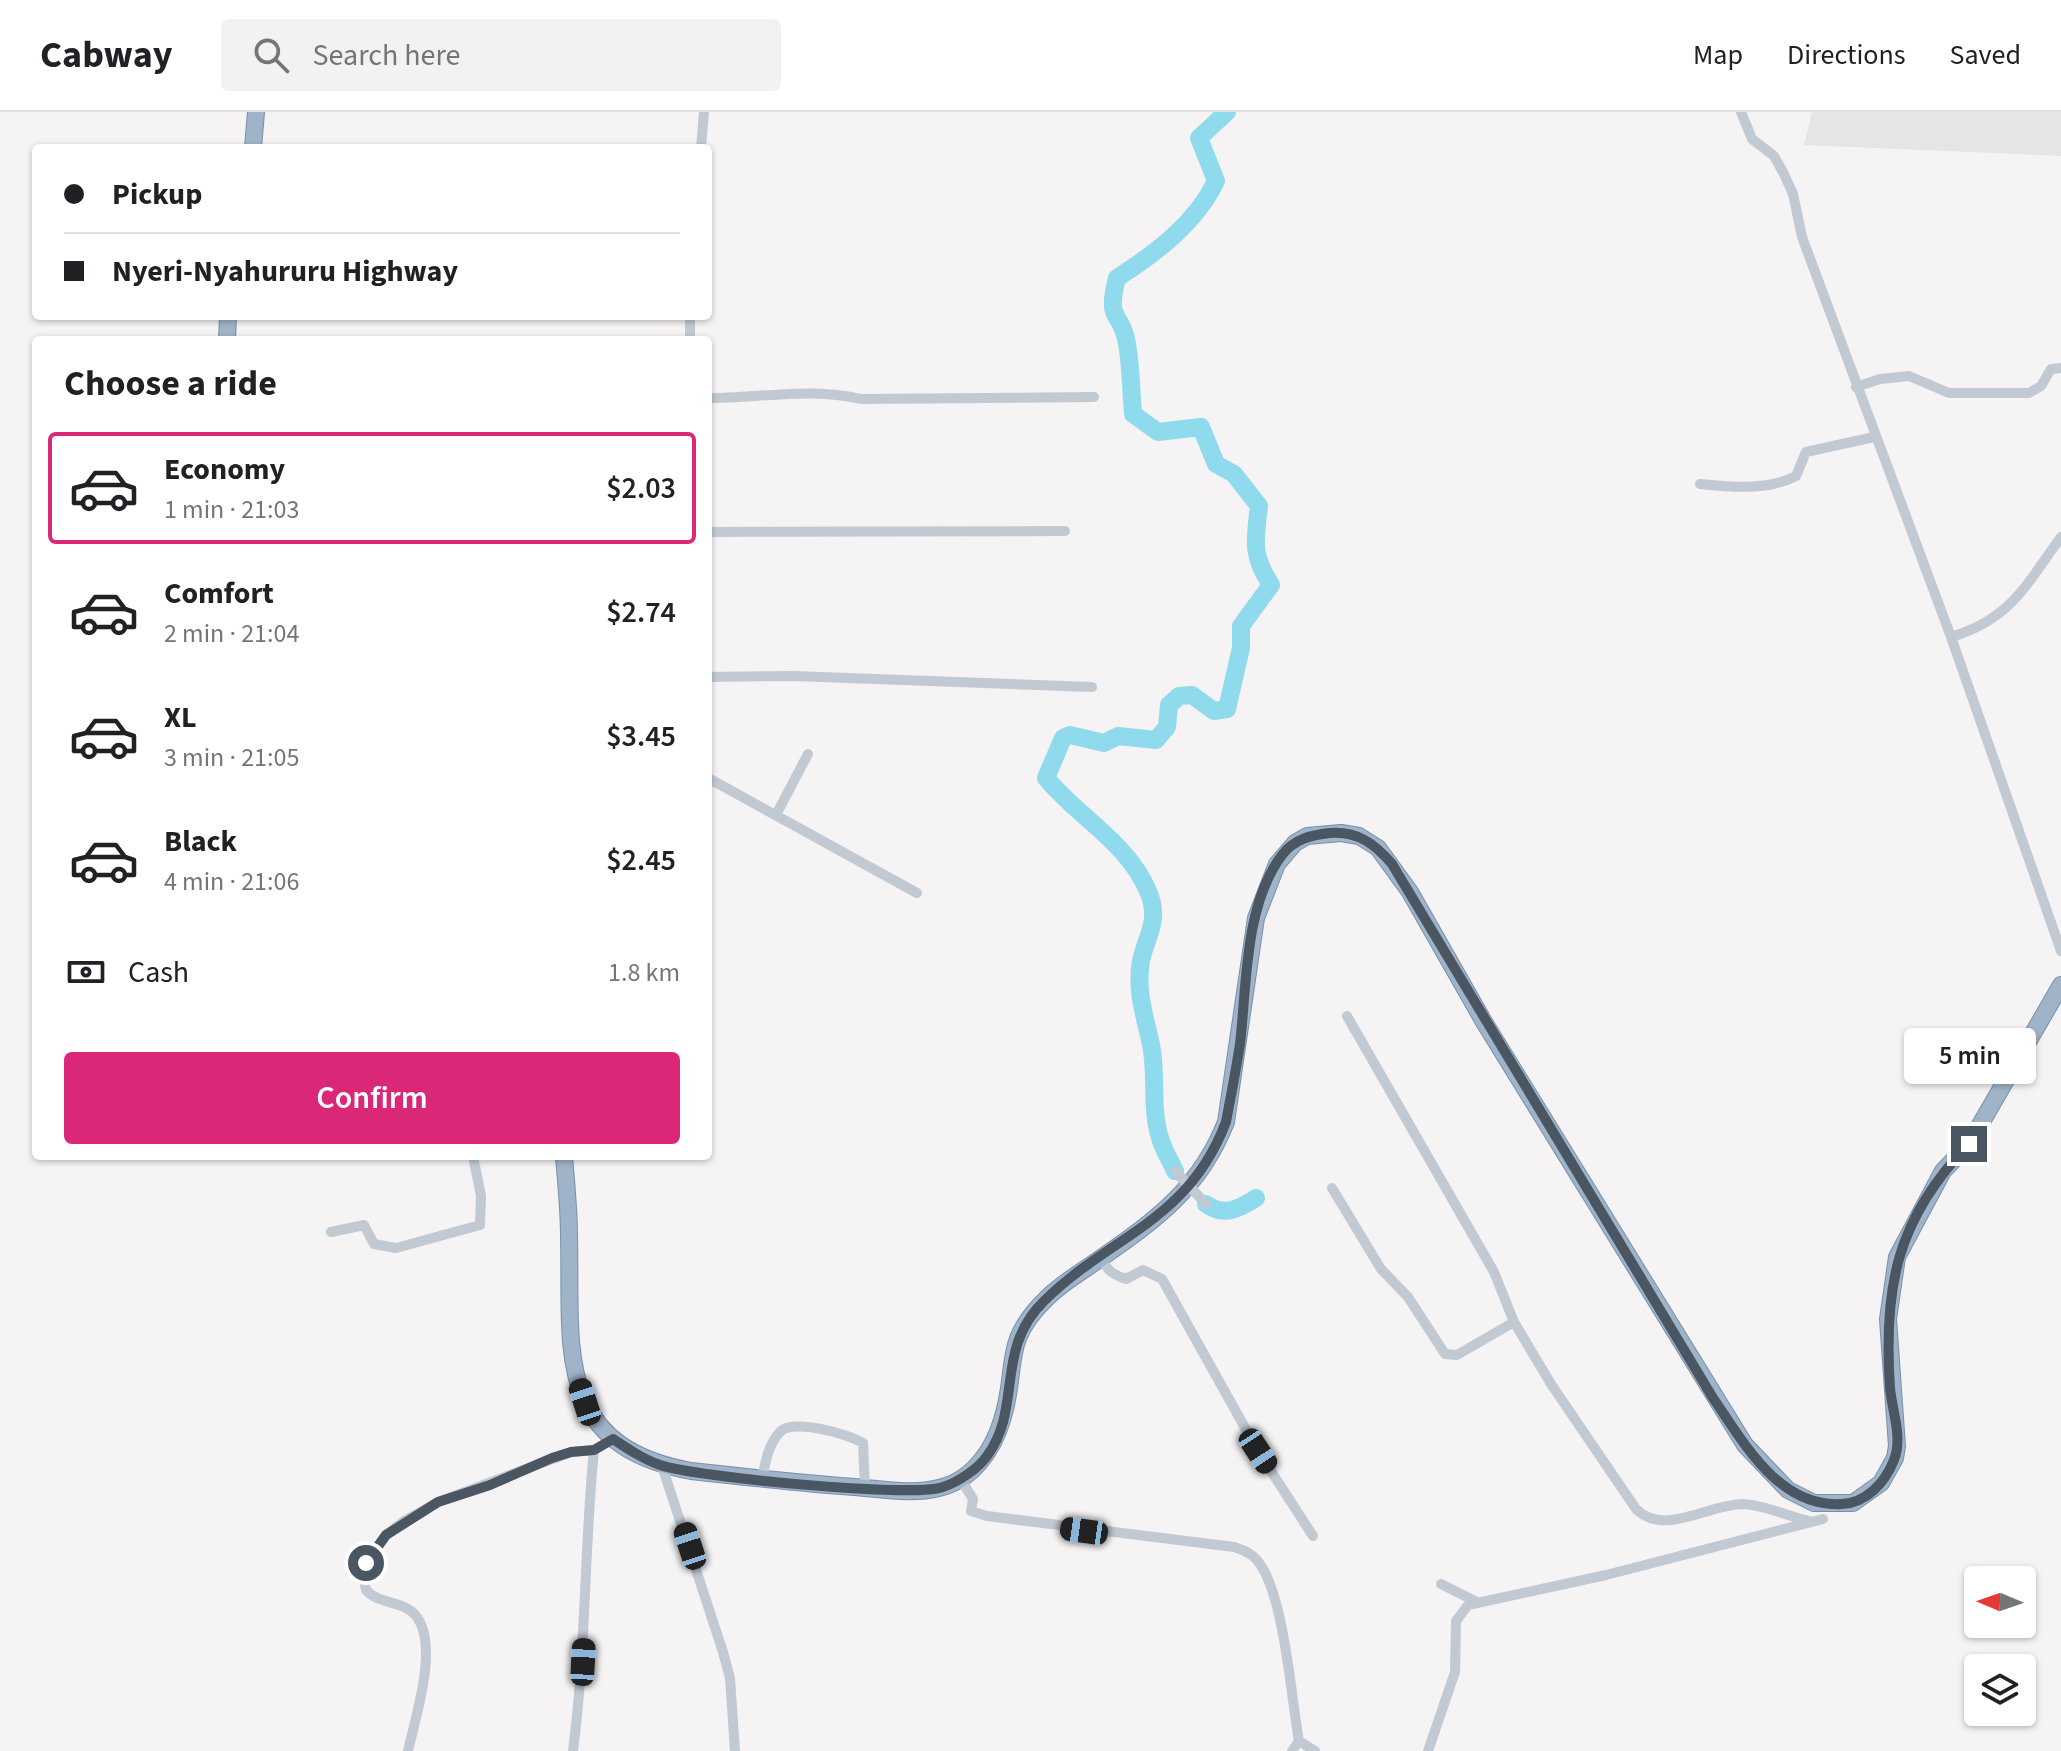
<!DOCTYPE html>
<meta charset="utf-8">
<style>
body{margin:0;font-family:"Source Sans 3",sans-serif;background:#f2f2f2;color:#202124;height:100vh;display:flex;flex-direction:column;font-size:30px;white-space:nowrap}
*{box-sizing:border-box;margin:0}
p{font-size:26px;color:#757577}
.icon{flex:none;width:44px;height:44px;fill:none;stroke:currentColor;stroke-width:2;stroke-linecap:round;stroke-linejoin:round}
.map{position:relative;flex:1;overflow:hidden}
.panel{position:absolute;left:32px;top:224px;width:680px;height:824px;display:flex;flex-direction:column;background:#fff;border-radius:8px;box-shadow:0 2px 6px #0004}
.panel>*{flex:none}
.guide{position:absolute;left:32px;top:32px;width:680px;height:176px;border-radius:8px;box-shadow:0 2px 6px #0004;display:grid;align-content:center;height:176px;padding:0 32px;background:#fff}
.needle{width:52px;rotate:272deg}
.fabs{position:absolute;left:1964px;top:1454px;display:grid;gap:16px}
.fabs a{display:grid;place-items:center;width:72px;height:72px;border-radius:8px;background:#fff;box-shadow:0 2px 6px #0004;font-size:40px}
.end{position:absolute;width:36px;height:36px;margin:-18px;border:10px solid #4a5661;background:#fff;box-shadow:0 0 0 4px #fff}
.from{border-radius:50%}
.bubble{position:absolute;height:56px;border-radius:8px;background:#fff;box-shadow:0 2px 6px #0004;font-size:26px;font-weight:600;line-height:56px;text-align:center}
.car{position:absolute;width:24px;height:48px;margin:-24px -12px;border-radius:10px;box-shadow:0 0 6px 2px #0007;background:linear-gradient(#222 24%,#8ab4d8 0 40%,#222 0 76%,#8ab4d8 0 86%,#222 0)}
.guide b{display:flex;align-items:center;gap:28px;height:76px;font-size:30px}
.guide b+b{border-top:2px solid #e0e0e0}
.guide i{width:20px;height:20px;background:#202124}
ul{padding:0;list-style:none}
li{display:flex;align-items:center;gap:24px;height:112px;margin:0 16px 12px;padding:0 16px;border:4px solid transparent;border-radius:8px}
li div{flex:1}
li b{display:block;font-size:30px}
li em{font-style:normal;font-weight:600}
li.on{border-color:#db2777}
li>.icon{width:72px;height:72px;stroke-width:1.5}
h2{padding:0 32px;font-size:36px;line-height:96px}
.pay{display:flex;align-items:center;gap:20px;height:88px;padding:0 32px;font-size:30px}
.pay p{margin-inline-start:auto}
.cta{display:flex;gap:16px;margin-top:auto;padding:16px 32px}
.cta a{flex:1;height:92px;border-radius:8px;background:#db2777;color:#fff;font-size:32px;font-weight:600;line-height:92px;text-align:center}
header{display:flex;align-items:center;gap:48px;box-sizing:border-box;height:112px;padding:0 40px;background:#fff;border-bottom:2px solid #e0e0e0}
header strong{font-size:38px}
nav{display:flex;gap:44px;margin-inline-start:auto;font-size:28px}
.search{width:560px;height:72px;background:#f2f2f2;display:flex;align-items:center;gap:20px;box-sizing:border-box;padding:0 28px;border-radius:8px;color:#757577;font-size:30px}
.map>svg:first-child{display:block}
</style>
<header>
<strong>Cabway</strong>
<div class="search"><svg class="icon" aria-label="search" viewBox="0 0 24 24"><circle cx="10" cy="10" r="6"/><path d="M15 15l6 6"/></svg>Search here</div>
<nav><a>Map</a><a>Directions</a><a>Saved</a></nav>
</header>
<div class="map">
<svg width="2061" height="1639" viewBox="0 0 2061 1639">
<rect width="100%" height="100%" fill="#f5f3f3"/>
<!-- education -->
<path fill="#e6e4e5" d="M1812 0H2061V44L1804 33Z"/>
<g fill="none" stroke-linecap="round" stroke-linejoin="round">
<!-- river -->
<path stroke="#90daee" stroke-width="18" d="M1175 1059C1170 1048 1163 1037 1160 1026 1150 995 1158 959 1150 928 1144 902 1136 877 1141 849 1146 824 1161 809 1148 779 1127 730 1078 705 1046 666L1063 626 1070 623 1104 631 1118 624 1156 628 1167 615 1169 593 1179 584 1192 583 1214 599 1227 597 1241 536V514L1271 473C1251 442 1255 429 1259 394L1234 362 1216 352 1201 315 1158 320 1133 302C1131 279 1131 254 1127 232 1122 198 1105 212 1117 166 1156 141 1196 111 1216 69L1199 26 1227 0
M1206 1092C1224 1105 1239 1097 1256 1086"/>
<defs>
<path id="trunk" d="M253 36 256 0
M227 228 228 204
M564 1044C566 1070 569 1097 569 1124 572 1232 551 1334 691 1359 745 1365 800 1371 854 1375 882 1377 912 1383 939 1376 973 1368 993 1338 1002 1308 1019 1255 1000 1231 1047 1186 1063 1170 1083 1159 1101 1146 1157 1107 1200 1076 1226 1010L1256 806 1277 752 1295 731 1307 724 1341 721 1359 724 1378 736 1410 780 1484 910 1745 1333 1788 1378 1814 1391H1853L1881 1371 1895 1346 1897 1334 1888 1207 1897 1145 1943 1059 1969 1032 2061 873"/>
</defs>
<!-- trunk casing -->
<use href="#trunk" stroke="#7690ad" stroke-width="18"/>
<!-- minor -->
<path stroke="#c1cad2" stroke-width="10" d="M1741 0 1752 27 1774 44 1784 62 1793 82 1802 125 1951 525 2061 839
M701 36 704 0
M690 228V204
M1856 275 1880 267 1909 264 1949 281H2029L2041 274 2051 257 2061 256
M708 286C759 286 812 275 861 287L1094 285
M1700 372C1731 375 1767 379 1796 364L1806 340 1874 325
M708 420 1065 419
M1951 525C2011 507 2026 473 2061 425
M708 565 794 564 1092 575
M708 666 917 781
M776 703 808 642
M1347 904 1494 1160 1514 1210 1551 1272 1636 1397C1664 1425 1709 1392 1743 1392 1765 1393 1787 1404 1809 1409
M1332 1076 1381 1157 1408 1185 1445 1242 1457 1243 1514 1210
M331 1120 364 1113 374 1132 396 1136 480 1113 481 1084 473 1044
M1101 1146C1107 1158 1113 1163 1126 1167L1143 1158 1162 1167 1258 1339 1313 1424
M662 1354 723 1540 730 1566 735 1639
M960 1366 973 1387 971 1399 987 1404 1234 1435C1242 1438 1250 1440 1256 1447 1284 1477 1291 1586 1299 1629
M762 1367C765 1351 769 1330 781 1319 794 1307 849 1322 863 1331L865 1376
M1441 1472 1475 1489
M408 1639C415 1606 443 1524 411 1499 398 1489 377 1491 366 1478L363 1464 366 1451 386 1423 404 1409 438 1390 571 1340 594 1338 613 1327
M573 1639C586 1539 584 1439 594 1338
M1292 1639 1299 1629 1315 1639
M1428 1639 1455 1560 1456 1509 1468 1493 1606 1463 1823 1407"/>
<!-- trunk -->
<use href="#trunk" stroke="#9fb4c9" stroke-width="16"/>
<!-- minor-bridge -->
<path stroke="#c1cad2" stroke-width="10" d="M1175 1059 1206 1092"/>
</g>
<g fill="none" stroke-linecap="round" stroke-linejoin="round">
<!-- route -->
<path stroke="#4a5661" stroke-width="10" d="M366 1451 386 1423 438 1390 490 1373 552 1346 571 1340 594 1338 613 1327C628 1337 643 1347 660 1353 694 1365 913 1386 943 1375 958 1370 978 1357 987 1344 1023 1295 994 1238 1044 1189 1112 1122 1188 1110 1226 1010 1231 984 1236 958 1240 932 1247 873 1244 794 1282 743 1294 727 1311 723 1330 721 1358 719 1375 732 1392 752L1713 1286C1744 1331 1779 1396 1842 1392 1866 1391 1885 1371 1894 1348 1903 1325 1892 1299 1890 1276 1883 1175 1897 1106 1969 1032"/>
</g>
</svg>
<div class="fabs">
<a><svg class="needle" viewBox="-14 -14 28 28"><path d="M0-13l5 13h-10z" fill="#e53935"/><path d="M0 13l5-13h-10z" fill="#757577"/></svg></a>
<a><svg class="icon" aria-label="layers" viewBox="0 0 24 24"><path d="M12 4l9 5-9 5-9-5zM3 14l9 5 9-5"/></svg></a>
</div>
<i class="end from" style="left:366px;top:1451px"></i>
<i class="end" style="left:1969px;top:1032px"></i>
<div class="bubble" style="left:1904px;top:916px;width:132px">5 min</div>
<i class="car" style="left:585px;top:1290px;rotate:342deg"></i>
<i class="car" style="left:1258px;top:1339px;rotate:147deg"></i>
<i class="car" style="left:1084px;top:1419px;rotate:278deg"></i>
<i class="car" style="left:690px;top:1434px;rotate:342deg"></i>
<i class="car" style="left:583px;top:1550px;rotate:3deg"></i>
<div class="guide">
<b><i class="from"></i>Pickup</b>
<b><i></i>Nyeri-Nyahururu Highway</b>
</div>
<section class="panel">
<h2>Choose a ride</h2>
<ul>
<li class="on"><svg class="icon" aria-label="car" viewBox="0 0 24 24"><path d="M5 17H2v-5l4-1 3-4h7l3 4 3 1v5h-3M9 17h6M6 11h13"/><circle cx="7" cy="17" r="2"/><circle cx="17" cy="17" r="2"/></svg><div><b>Economy</b><p>1 min · 21:03</p></div><em>$2.03</em></li>
<li><svg class="icon" aria-label="car" viewBox="0 0 24 24"><path d="M5 17H2v-5l4-1 3-4h7l3 4 3 1v5h-3M9 17h6M6 11h13"/><circle cx="7" cy="17" r="2"/><circle cx="17" cy="17" r="2"/></svg><div><b>Comfort</b><p>2 min · 21:04</p></div><em>$2.74</em></li>
<li><svg class="icon" aria-label="car" viewBox="0 0 24 24"><path d="M5 17H2v-5l4-1 3-4h7l3 4 3 1v5h-3M9 17h6M6 11h13"/><circle cx="7" cy="17" r="2"/><circle cx="17" cy="17" r="2"/></svg><div><b>XL</b><p>3 min · 21:05</p></div><em>$3.45</em></li>
<li><svg class="icon" aria-label="car" viewBox="0 0 24 24"><path d="M5 17H2v-5l4-1 3-4h7l3 4 3 1v5h-3M9 17h6M6 11h13"/><circle cx="7" cy="17" r="2"/><circle cx="17" cy="17" r="2"/></svg><div><b>Black</b><p>4 min · 21:06</p></div><em>$2.45</em></li>
</ul>
<div class="pay"><svg class="icon" aria-label="cash" viewBox="0 0 24 24"><path d="M3 7h18v10H3z"/><circle cx="12" cy="12" r="2"/></svg>Cash<p>1.8 km</p></div>
<div class="cta"><a>Confirm</a></div>
</section>
</div>
